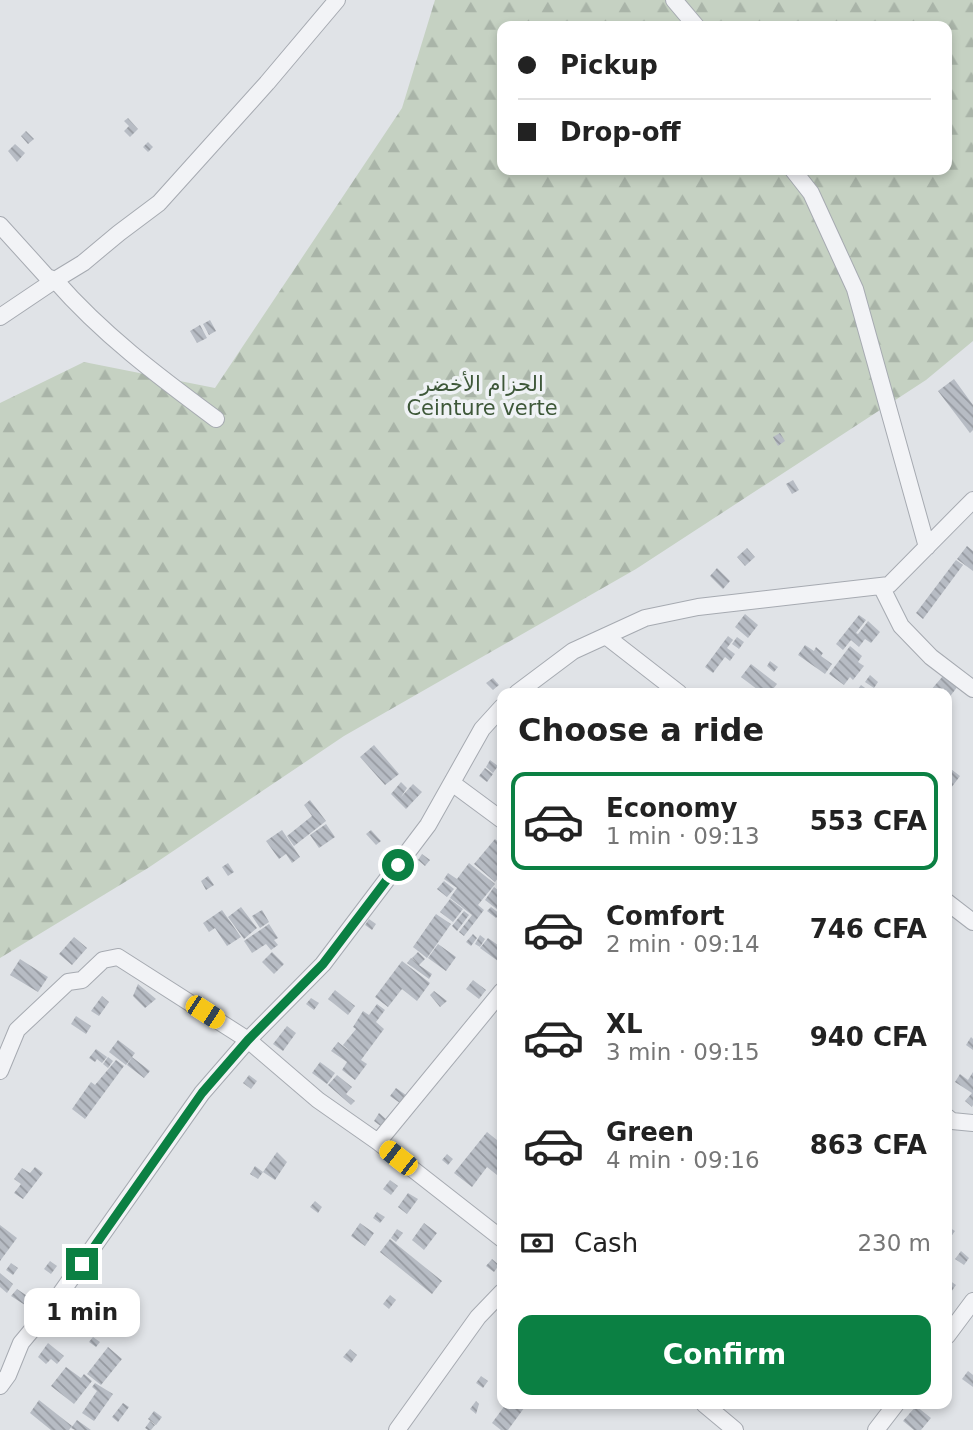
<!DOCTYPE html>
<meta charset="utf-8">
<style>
body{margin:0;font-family:"DejaVu Sans",Cairo,sans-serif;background:#f6f6f6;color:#222;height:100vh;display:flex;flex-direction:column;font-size:26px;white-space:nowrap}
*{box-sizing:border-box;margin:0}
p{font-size:23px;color:#767676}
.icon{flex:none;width:38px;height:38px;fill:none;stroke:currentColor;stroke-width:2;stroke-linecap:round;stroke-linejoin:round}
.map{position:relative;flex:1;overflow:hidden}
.sheet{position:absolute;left:497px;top:688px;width:455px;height:721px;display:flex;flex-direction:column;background:#fff;border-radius:14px;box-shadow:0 4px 10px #0003}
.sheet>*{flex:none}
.top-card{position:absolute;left:497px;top:21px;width:455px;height:154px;border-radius:14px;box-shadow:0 4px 10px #0003;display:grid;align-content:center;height:154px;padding:0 21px;background:#fff}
.end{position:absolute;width:32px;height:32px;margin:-16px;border:9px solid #0b8043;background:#fff;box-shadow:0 0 0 4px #fff}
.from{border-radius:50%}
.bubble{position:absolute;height:49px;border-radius:14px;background:#fff;box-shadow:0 4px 10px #0003;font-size:23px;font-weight:700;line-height:49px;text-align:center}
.car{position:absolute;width:21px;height:42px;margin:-21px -10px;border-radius:9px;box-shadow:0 0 5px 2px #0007;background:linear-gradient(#f5c518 24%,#345 0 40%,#f5c518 0 76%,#345 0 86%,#f5c518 0)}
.top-card b{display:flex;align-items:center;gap:24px;height:66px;font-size:26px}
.top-card b+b{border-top:2px solid #e0e0e0}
.top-card i{width:18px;height:18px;background:#222}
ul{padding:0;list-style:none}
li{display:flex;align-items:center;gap:21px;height:98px;margin:0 14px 10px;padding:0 7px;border:4px solid transparent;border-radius:14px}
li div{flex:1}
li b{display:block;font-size:26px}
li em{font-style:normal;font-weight:700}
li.active{border-color:#0b8043}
li>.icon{width:63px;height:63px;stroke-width:1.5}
h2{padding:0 21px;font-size:32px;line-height:84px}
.pay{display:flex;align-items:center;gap:18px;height:77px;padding:0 21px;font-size:26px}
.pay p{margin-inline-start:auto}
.cta{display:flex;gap:14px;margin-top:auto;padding:14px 21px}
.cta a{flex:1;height:80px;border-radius:14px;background:#0b8043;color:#fff;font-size:28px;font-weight:700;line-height:80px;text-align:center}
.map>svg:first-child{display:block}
</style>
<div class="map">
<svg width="973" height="1430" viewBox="0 0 973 1430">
<defs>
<pattern id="forest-firs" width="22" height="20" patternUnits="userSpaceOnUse" patternTransform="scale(1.75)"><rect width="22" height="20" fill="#c5d1c2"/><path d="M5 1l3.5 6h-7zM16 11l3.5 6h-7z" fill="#a9b4a8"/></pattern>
<pattern id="building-back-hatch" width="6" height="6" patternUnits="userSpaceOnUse" patternTransform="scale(1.75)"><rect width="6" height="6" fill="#b7bcc4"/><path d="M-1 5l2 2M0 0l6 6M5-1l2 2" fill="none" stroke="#9599a0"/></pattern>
</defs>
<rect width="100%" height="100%" fill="#e0e3e7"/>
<!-- forest -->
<path fill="url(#forest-firs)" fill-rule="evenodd" d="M435 0H973V341L926 380 636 569 344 736 148 868 0 958V403L84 362 215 388 402 108ZM502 26H947V170H502Z"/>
<!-- building -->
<path fill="url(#building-back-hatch)" d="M128 118 138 129 130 137 124 131 129 126 124 121Z
M26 131 34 139 28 144 21 136Z
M148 142 153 147 148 152 143 147Z
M15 144 25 153 17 162 8 151Z
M210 320 216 331 209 335 203 324Z
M200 325 207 338 197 343 190 331Z
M954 379 973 405V430L970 433 938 391Z
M780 433 785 441 778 446 773 437Z
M793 480 799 490 792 494 786 484Z
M967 546 973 551V571L957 559Z
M747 548 755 557 745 566 737 557Z
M956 560 963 565 923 619 916 613Z
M717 568 730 581 723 589 710 576Z
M745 614 758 625 748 638 735 627Z
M859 615 866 620 856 633 858 634 868 621 880 632 871 643 865 639 859 647 851 640 843 650 836 644Z
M728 636 733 640 727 648 735 654 730 661 725 657 713 673 705 667Z
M737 637 744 642 739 649 732 644Z
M805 645 814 651 816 647 823 653 821 656 832 664 825 674 798 655Z
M850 646 862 656 858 662 864 666 853 680 850 677 844 685 829 674Z
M770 661 778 667 774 672 767 666Z
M751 664 777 684 770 693H762L741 677Z
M870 675 878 682 874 688 865 682Z
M943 676 958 686 948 699 947 693H941L944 689 943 688 939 693 930 691Z
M493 678 499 685 493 690 486 683Z
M861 685 869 691 868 693H855Z
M374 745 399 774 385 785 360 757Z
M490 760 498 766 493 773 486 767Z
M947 766 960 776 951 788 947 785Z
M485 768 493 774 487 782 479 776Z
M401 782 407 788 401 797 413 784 422 792 406 809 391 794Z
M310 800 326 821 294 846 287 836 312 816 304 805Z
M326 824 335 837 319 848 310 835Z
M282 830 300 857 292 863 286 854 279 859 266 841Z
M371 830 381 841 376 845 366 834Z
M495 839 502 845V873L495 882 474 864Z
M422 854 430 860 425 866 418 860Z
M228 863 234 872 228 876 222 867Z
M469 863 495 884 478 905 484 910 464 936 459 932 472 915 450 898 457 888 444 879 448 873 457 879Z
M208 876 214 885 206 890 201 881Z
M444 881 454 889 447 897 437 889Z
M494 887 502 893V913L485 900Z
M450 899 463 909 453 922 440 912Z
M241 907 257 928 244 939 228 917Z
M491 907 500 914 496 918 487 911Z
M222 910 241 937 227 946 215 928 209 932 203 923Z
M262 910 269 922 260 928 252 916Z
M464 911 469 915 457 931 452 926Z
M436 914 451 924 427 958 413 947Z
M369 919 376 924 372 930 365 925Z
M269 924 278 938 274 940 278 945 271 950 266 944 252 953 244 941Z
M473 934 477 938 471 946 466 942Z
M480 935 485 939 480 947 475 944Z
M74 937 87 948 72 965 59 954Z
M488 938 502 948V964L480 948Z
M438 944 456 957 446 971 428 958Z
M272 952 284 964 274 974 262 962Z
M418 952 425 959 419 965 432 974 429 979 407 963 411 958 417 963 412 958Z
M20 959 48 977 38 992 10 975Z
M402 961 430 983 417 1001 402 989 388 1007 375 997Z
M473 980 486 990 479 999 466 989Z
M138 984 156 999 145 1008 133 996Z
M335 990 355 1006 348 1015 328 999Z
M434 991 447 1001 440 1007 430 995Z
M102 996 109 1002 99 1016 91 1011Z
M311 998 319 1003 314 1010 306 1004Z
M377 1004 385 1010 376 1022 384 1029 361 1060 367 1064 355 1080 342 1070 347 1062 331 1051 338 1042 353 1054 343 1045 356 1029 353 1027 363 1011 369 1015Z
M76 1016 91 1026 86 1034 71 1024Z
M287 1026 296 1033 283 1051 273 1044Z
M971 1037 973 1039V1050L966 1045Z
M118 1040 135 1053 126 1065 109 1052Z
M96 1049 107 1057 102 1063 97 1059 95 1062 89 1058Z
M108 1057 113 1061 108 1068 103 1064Z
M132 1057 150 1071 144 1078 127 1065Z
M116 1060 124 1066 85 1119 72 1109 91 1082 95 1085Z
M320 1062 335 1073 327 1084 312 1073Z
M973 1072V1105L972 1107 965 1101 972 1093 955 1082 960 1074 968 1080Z
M249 1075 257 1081 251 1089 243 1083Z
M337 1075 352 1087 346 1094 355 1101 351 1105 328 1085Z
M396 1088 406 1095 400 1103 390 1096Z
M379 1113 387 1120 382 1127 374 1121Z
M487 1132 502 1144V1179L487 1167 472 1187 454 1173Z
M277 1152 287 1162 275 1180 263 1172Z
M447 1154 453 1159 448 1165 442 1160Z
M255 1166 263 1172 258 1179 250 1174Z
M35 1167 43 1173 23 1199 14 1193 21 1184 14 1179 22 1168 30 1173Z
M390 1180 398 1186 391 1195 383 1189Z
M408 1193 418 1199 407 1214 398 1207Z
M315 1201 322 1207 318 1213 310 1207Z
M377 1212 385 1217 380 1223 373 1218Z
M360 1223 374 1233 365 1246 351 1236Z
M424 1223 437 1233 424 1250 412 1240Z
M0 1225 17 1238 0 1261Z
M947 1226 955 1231 947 1242Z
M397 1229 403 1233 396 1242 391 1238Z
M390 1239 442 1281 432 1294 380 1252Z
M961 1251 969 1258 964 1265 955 1259Z
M492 1259 499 1265 494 1272 486 1266Z
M50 1261 57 1266 51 1274 44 1269Z
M11 1263 18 1268 13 1275 6 1270Z
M0 1273 13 1284 7 1293 0 1287Z
M949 1280 956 1285 947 1298V1283Z
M17 1289 33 1300 28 1307 11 1296Z
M390 1295 396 1300 389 1309 383 1304Z
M101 1320 110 1326 105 1333 96 1327Z
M93 1337 100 1342 96 1347 89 1342Z
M48 1343 64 1356 57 1364 51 1359 46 1364 38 1357Z
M108 1347 122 1359 101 1385 87 1374Z
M350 1349 357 1355 351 1363 343 1357Z
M66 1367 81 1378 84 1374 92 1381 74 1404 51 1386Z
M968 1371 973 1375V1387L962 1379Z
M481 1376 488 1381 483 1388 476 1383Z
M95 1383 113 1394 94 1421 82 1413 97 1391 92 1387Z
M39 1400 72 1426 69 1430H51L30 1413Z
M476 1401 479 1404 476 1414 470 1409Z
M123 1403 129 1407 118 1422 112 1417Z
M506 1404H527L508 1430H501L492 1423Z
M916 1406 931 1418 921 1430H914L903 1421Z
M154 1411 162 1417 156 1425 148 1419Z
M77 1420 91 1430H75L71 1428Z
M150 1421 155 1425 151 1430H148L145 1428Z"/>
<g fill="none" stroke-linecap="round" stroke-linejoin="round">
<defs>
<path id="minor" d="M674 0 696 26
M793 170 811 193 855 289 927 547
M0 225 47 277 55 280 83 263 119 233 159 203 267 83 337 0
M0 317 55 280C102 334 158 376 216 419
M881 586 901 626 931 657 973 689
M607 637 679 693
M517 693 573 651 645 618 698 607 889 585 973 500
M452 783 502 820
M947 902 973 922
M0 1071 17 1030 68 982 82 980 103 960 118 957 248 1040 323 964 428 825 482 729 502 707
M947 1117 952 1121 973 1123
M378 1142 502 991
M947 1336 973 1301
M0 1386 8 1375 21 1343 51 1307 202 1093 248 1040 318 1100 378 1142 502 1239
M704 1404 735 1430
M397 1430 478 1317 502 1292
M876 1430 896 1404"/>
</defs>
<!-- minor casing -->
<use href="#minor" stroke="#a6aab1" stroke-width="18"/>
<!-- minor -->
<use href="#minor" stroke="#f2f3f6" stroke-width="16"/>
</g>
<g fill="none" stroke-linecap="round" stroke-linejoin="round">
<!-- route -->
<path stroke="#0b8043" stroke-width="9" d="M82 1264 202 1093 248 1040 323 964 398 865"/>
</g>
<g text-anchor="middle" stroke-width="7" stroke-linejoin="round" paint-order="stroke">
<!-- park labels -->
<g font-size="21" fill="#3e5839" stroke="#eff2f5">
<text x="482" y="391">الحزام الأخضر<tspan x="482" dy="24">Ceinture verte</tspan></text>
</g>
</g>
</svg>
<i class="end from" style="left:398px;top:865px"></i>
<i class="end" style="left:82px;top:1264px"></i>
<div class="bubble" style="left:24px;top:1288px;width:116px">1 min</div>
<i class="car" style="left:205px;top:1012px;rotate:123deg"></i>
<i class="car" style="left:398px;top:1158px;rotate:308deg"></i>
<div class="top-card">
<b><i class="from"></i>Pickup</b>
<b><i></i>Drop-off</b>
</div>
<section class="sheet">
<h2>Choose a ride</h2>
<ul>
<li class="active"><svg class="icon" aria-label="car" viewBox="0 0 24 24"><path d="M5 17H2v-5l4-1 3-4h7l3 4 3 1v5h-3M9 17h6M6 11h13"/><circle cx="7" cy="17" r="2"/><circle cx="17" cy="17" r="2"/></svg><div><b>Economy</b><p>1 min · 09:13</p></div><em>553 CFA</em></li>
<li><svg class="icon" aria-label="car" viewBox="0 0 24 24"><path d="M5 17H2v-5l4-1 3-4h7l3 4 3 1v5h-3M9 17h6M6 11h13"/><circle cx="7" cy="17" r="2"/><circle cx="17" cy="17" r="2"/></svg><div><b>Comfort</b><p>2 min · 09:14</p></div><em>746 CFA</em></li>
<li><svg class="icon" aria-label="car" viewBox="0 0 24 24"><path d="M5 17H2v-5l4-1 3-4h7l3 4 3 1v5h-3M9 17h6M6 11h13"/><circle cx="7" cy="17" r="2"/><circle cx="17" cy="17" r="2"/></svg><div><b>XL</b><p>3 min · 09:15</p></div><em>940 CFA</em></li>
<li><svg class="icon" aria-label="car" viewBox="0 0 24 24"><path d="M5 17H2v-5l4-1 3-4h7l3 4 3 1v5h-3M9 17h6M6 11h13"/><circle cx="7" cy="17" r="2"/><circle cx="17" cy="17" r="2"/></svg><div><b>Green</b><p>4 min · 09:16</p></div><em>863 CFA</em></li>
</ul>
<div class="pay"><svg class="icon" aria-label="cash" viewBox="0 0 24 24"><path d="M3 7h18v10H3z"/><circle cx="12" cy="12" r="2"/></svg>Cash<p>230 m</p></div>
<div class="cta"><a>Confirm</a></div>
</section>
</div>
